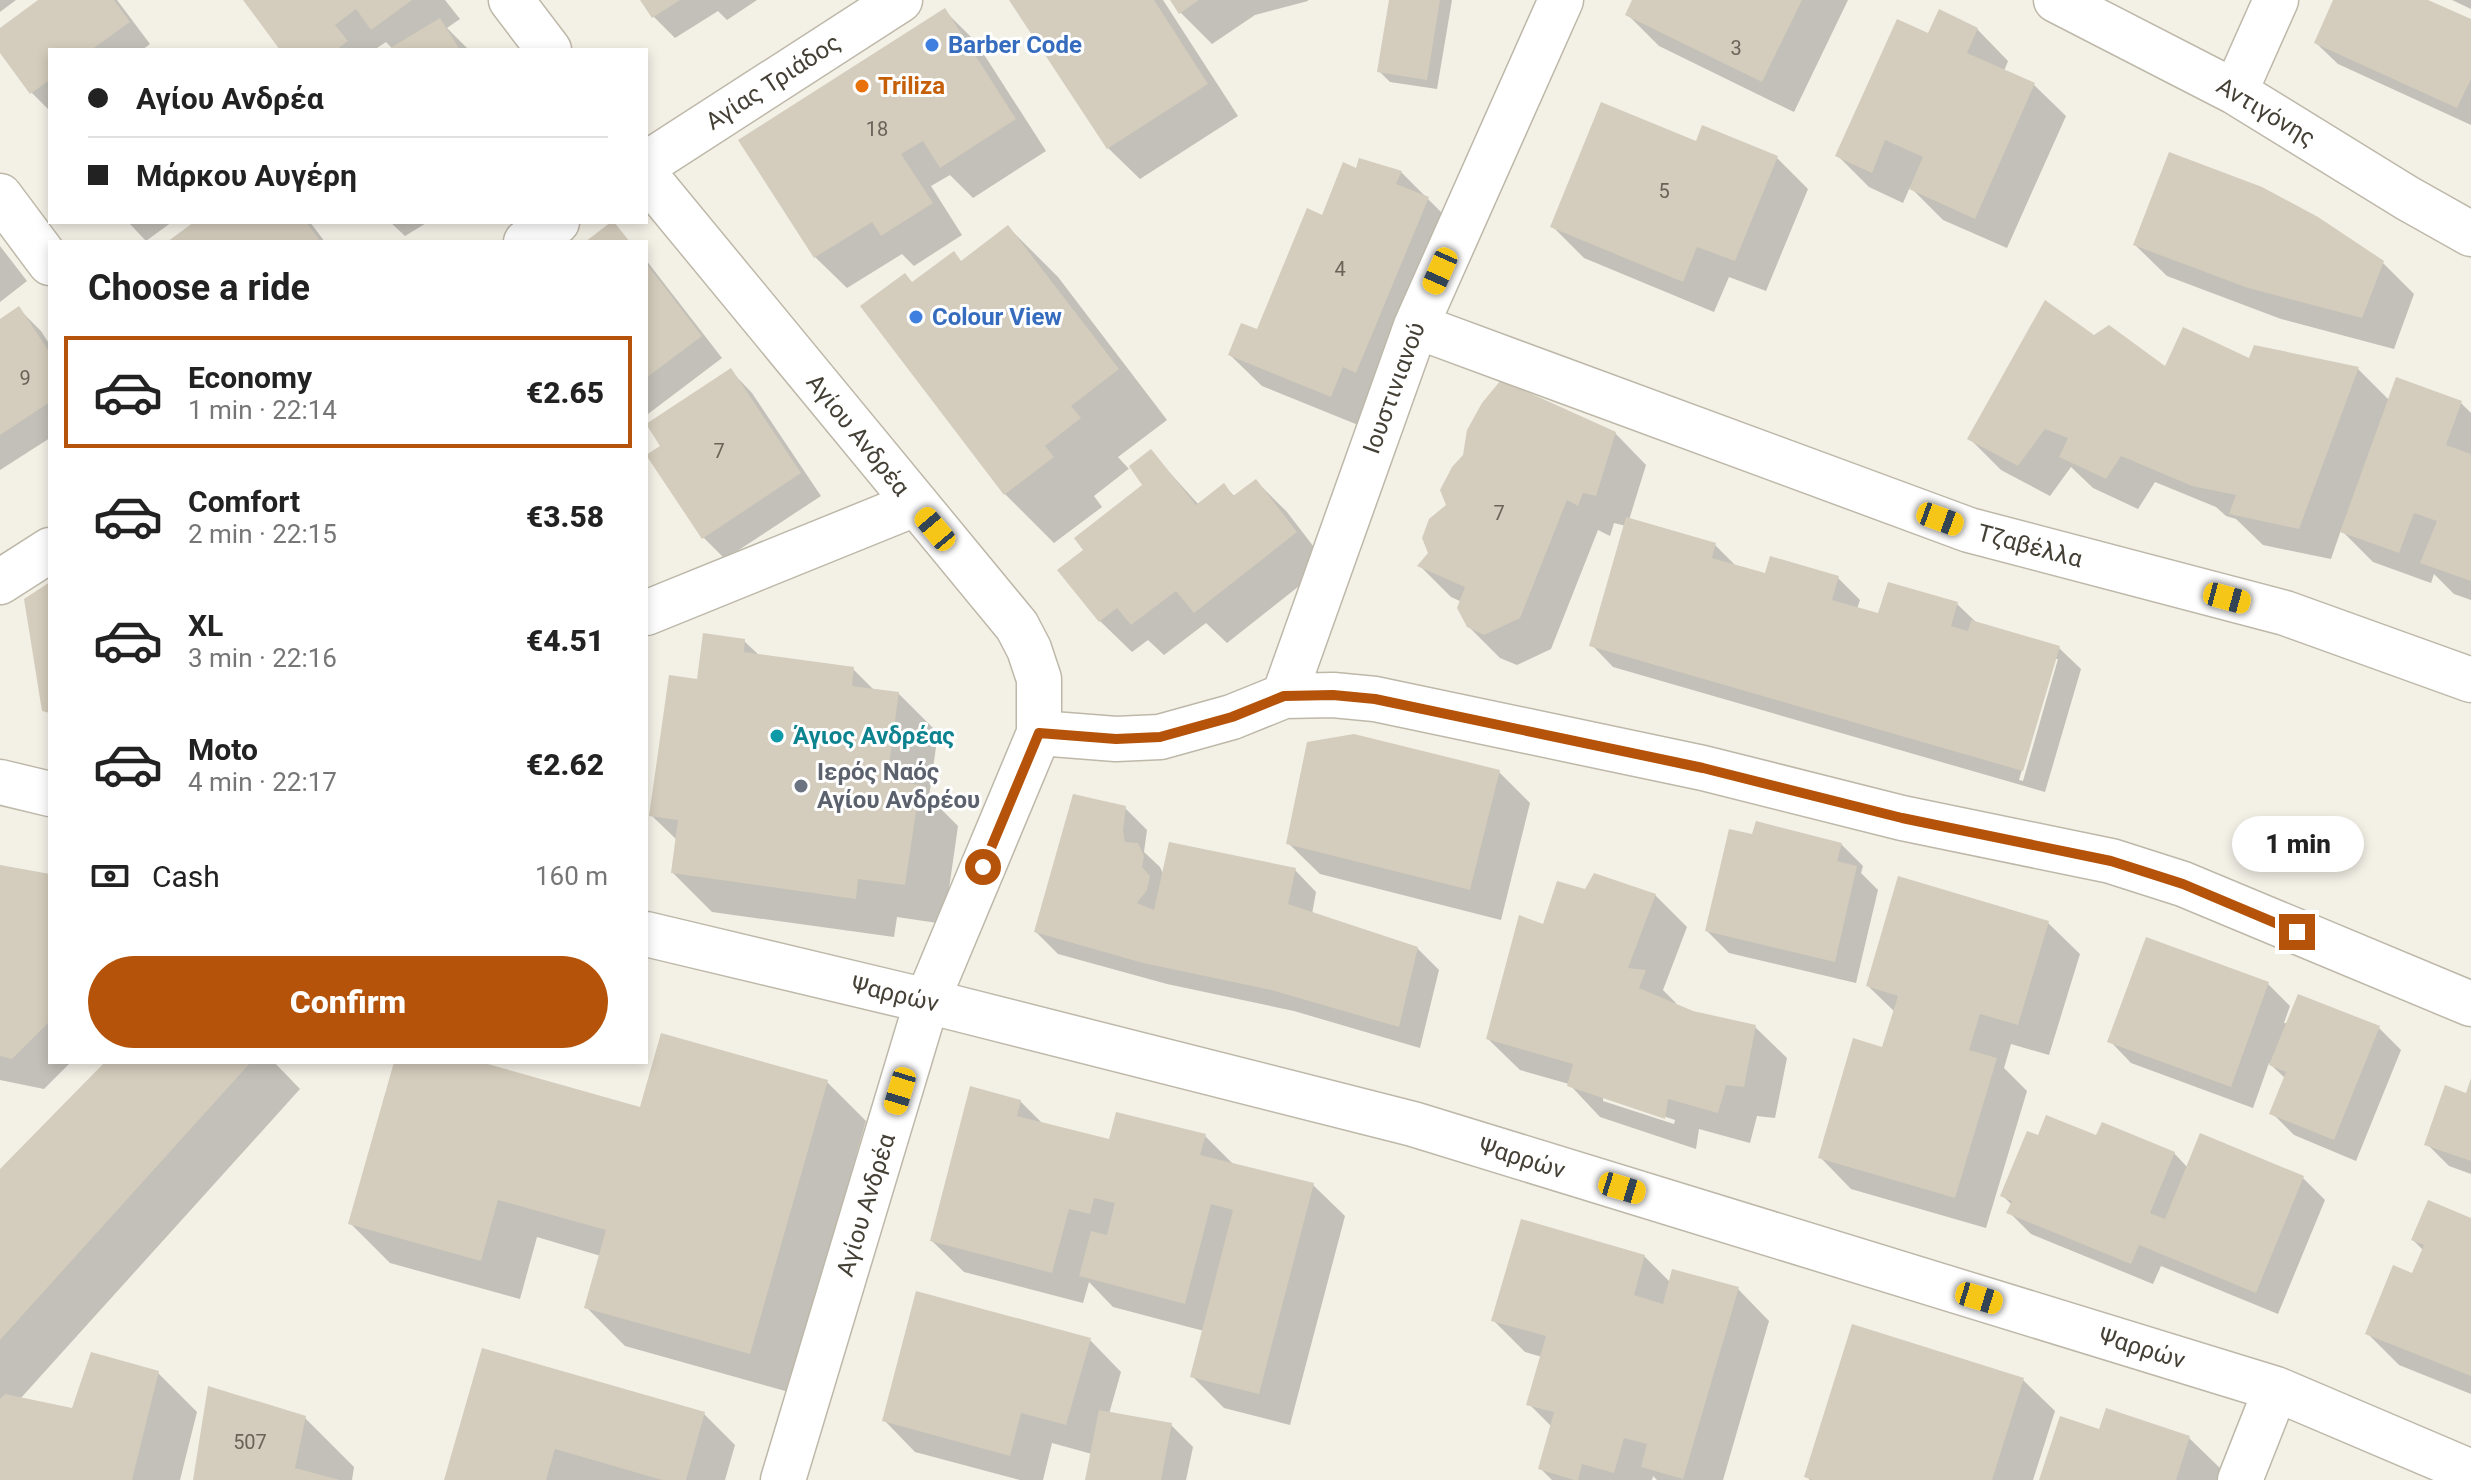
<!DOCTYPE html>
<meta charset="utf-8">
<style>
body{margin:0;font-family:Roboto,sans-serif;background:#f2f2f2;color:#222;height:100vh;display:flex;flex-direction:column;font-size:30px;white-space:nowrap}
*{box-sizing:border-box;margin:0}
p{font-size:26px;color:#767676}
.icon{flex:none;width:44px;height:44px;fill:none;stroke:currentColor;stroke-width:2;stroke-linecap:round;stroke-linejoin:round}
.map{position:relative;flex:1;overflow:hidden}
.drawer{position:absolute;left:48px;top:240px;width:600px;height:824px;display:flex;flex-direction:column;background:#fff;border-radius:0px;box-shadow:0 4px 12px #0003}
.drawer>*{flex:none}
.guide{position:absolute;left:48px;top:48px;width:600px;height:176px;border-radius:0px;box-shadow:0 4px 12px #0003;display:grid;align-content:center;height:176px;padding:0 40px;background:#fff}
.end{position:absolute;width:36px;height:36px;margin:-18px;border:10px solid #b45309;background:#fff;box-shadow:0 0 0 4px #fff}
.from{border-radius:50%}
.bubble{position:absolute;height:56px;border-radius:28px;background:#fff;box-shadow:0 4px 12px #0003;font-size:26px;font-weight:800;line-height:56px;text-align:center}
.car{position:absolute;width:24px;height:48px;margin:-24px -12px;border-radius:10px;box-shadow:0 0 6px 2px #0007;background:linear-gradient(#f5c518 24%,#345 0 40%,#f5c518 0 76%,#345 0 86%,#f5c518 0)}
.guide b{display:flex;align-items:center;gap:28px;height:76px;font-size:30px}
.guide b+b{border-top:2px solid #e0e0e0}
.guide i{width:20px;height:20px;background:#222}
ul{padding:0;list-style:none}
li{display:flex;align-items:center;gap:24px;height:112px;margin:0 16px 12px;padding:0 24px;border:4px solid transparent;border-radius:0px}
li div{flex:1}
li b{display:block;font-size:30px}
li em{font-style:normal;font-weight:800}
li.selected{border-color:#b45309}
li>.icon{width:72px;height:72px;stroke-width:1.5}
h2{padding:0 40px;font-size:36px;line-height:96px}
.pay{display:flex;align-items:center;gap:20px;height:88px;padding:0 40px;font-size:30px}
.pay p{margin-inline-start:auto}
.button{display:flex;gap:16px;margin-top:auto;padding:16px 40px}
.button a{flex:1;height:92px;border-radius:48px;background:#b45309;color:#fff;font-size:32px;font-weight:800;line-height:92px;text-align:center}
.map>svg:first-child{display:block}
</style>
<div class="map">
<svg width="2471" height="1480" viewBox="0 0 2471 1480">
<rect width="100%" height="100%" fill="#f3f0e6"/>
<!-- shadow -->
<path fill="#0003" fill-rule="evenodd" d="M0 0H16L0 12Z
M41 0H117L150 44 142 50H50V111L32 93 0 50V30Z
M246 0H445L460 19 447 28 469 50H390L393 49 386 42 374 50H283Z
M643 0H757L727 20 718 11 675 38 653 16Z
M1012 0H1163L1238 116 1140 179 1108 148Z
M1173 0H1308V1L1255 15 1212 44 1180 12Z
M1391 0H1452L1437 89 1390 82 1379 71Z
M1634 0H1848L1794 112 1659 46 1627 14Z
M2335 0H2424L2471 22V125L2338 64 2316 43Z
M2452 0H2471V9Z
M945 11 976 42 1046 151 973 198 950 175 931 186 962 235 914 266 902 254 847 288 815 257Z
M1977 29 2008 61 2004 71 2034 85 2066 116 2007 248 1943 220 1910 187 1903 203 1869 187 1838 156 1929 36Z
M1697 144 1777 158 1808 189 1766 291 1729 277 1714 312 1584 258 1552 226Z
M1357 170 1401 172 1459 230 1363 427 1262 386 1230 355 1258 331 1323 218Z
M128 222H172L146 241Z
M198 222H310L325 242H170Z
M390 222H428L405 236Z
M1008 227 1058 277 1167 420 1118 457 1129 469 1151 452 1199 505 1224 485 1235 497 1256 481 1287 512 1327 564 1227 643 1206 623 1164 655 1148 640 1132 652 1100 621 1085 550 1145 485 1131 467 1094 496 1102 507 1054 543 1005 494 913 284 962 263Z
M2135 245 2383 263 2414 294 2394 349 2281 319 2167 276Z
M0 246 27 281 0 302Z
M646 260 722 358 648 414 646 413Z
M19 309 41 331 50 345V438L0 470V321Z
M2094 337 2165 369 2249 361 2358 369 2390 401 2461 403 2471 413V600L2454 594 2434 574 2431 583 2373 562 2341 530 2331 559 2263 545 2236 519 2226 516 2216 507 2155 482 2138 509 2093 488 2071 467 2050 496 2001 470 1969 438Z
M731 371 752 393 821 496 725 559 703 537 663 446Z
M1615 433 1646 465 1629 520 1715 545 1738 568 1767 576 1771 559 1838 578 1860 600 1857 609 1880 616 1957 604 1978 624 2059 648 2081 669 2045 792 1613 667 1592 645 1626 526 1614 523 1610 536 1598 530 1551 649 1517 665 1500 658 1468 626 1462 602 1451 597 1420 566ZM2054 659H2058L2023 781 2019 780Z
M744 641 760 656 853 669 875 691 899 694 938 733 929 797 958 826 944 924 897 917 894 937 712 912 673 873 678 841 651 815 699 682Z
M1499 772 1530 803 1501 920 1320 874 1288 843Z
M1125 808 1147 830 1144 852 1160 867 1164 876 1295 870 1316 892 1312 914 1417 948 1439 970 1420 1048 1294 1011 1167 984 1058 954 1036 932Z
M1841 844 1863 866 1861 873 1878 890 1856 983 1729 953 1707 931Z
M0 867 50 876V1062H71L44 1089 0 1080Z
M1586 891 1655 895 1687 927 1663 990 1676 1003 1675 1006 1692 1013 1755 1027 1787 1058 1775 1118 1757 1116 1750 1143 1699 1129 1696 1149 1600 1117 1569 1084 1520 1070 1488 1039 1545 927ZM1603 1096 1675 1120 1674 1124 1603 1101Z
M2048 923 2080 954 2049 1055 2011 1044 2004 1068 2027 1091 1986 1228 1851 1189 1820 1157 1884 1049 1895 1012 1868 986Z
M2147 940 2268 984 2290 1006 2284 1023 2379 1028 2401 1050 2356 1161 2294 1135 2272 1113 2286 1079 2269 1063 2253 1108 2131 1063 2110 1041Z
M108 1062H274L300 1089 20 1399 73 1410 158 1373 197 1412 180 1480H0V1172Z
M396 1062H474L642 1109 827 1082 866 1121 789 1392 625 1346 586 1307 601 1256 537 1237 520 1299 390 1263 351 1224Z
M2471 1083V1174L2449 1166 2427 1144 2467 1095Z
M1020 1101 1044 1125 1111 1142 1205 1136 1234 1165 1313 1185 1345 1216 1290 1425 1224 1408 1192 1376 1204 1331 1113 1307 1089 1282 1083 1303 964 1272 932 1241Z
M2039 1138H2097L2174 1153 2188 1168 2303 1178 2325 1200 2278 1314 2161 1266 2153 1284 2031 1234 2009 1212 2012 1205 2002 1195Z
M2471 1220V1394L2399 1365 2368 1334 2413 1276 2424 1251 2413 1240Z
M1644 1256 1671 1283 1738 1289 1769 1321 1723 1480H1657L1653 1476 1652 1480H1552L1540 1468 1552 1427 1529 1404 1542 1357 1525 1352 1493 1320Z
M1090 1340 1121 1372 1109 1414 1171 1425 1193 1447 1186 1480H1087L1092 1454 1052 1443 1043 1480H1020L915 1452 884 1420Z
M483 1351 704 1414 735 1445 725 1480H446Z
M2023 1380 2055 1411 2033 1480H1810L1806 1476Z
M305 1418 354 1467 352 1480H195Z
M2101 1432 2189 1438 2221 1469 2217 1480H2041Z"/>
<!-- building -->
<path fill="#d4ccbc" d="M38 0H114L130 22 91 50H50V80L30 94 0 53V28Z
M243 0H412L371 30 356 9 335 25 348 41 336 50H280Z
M640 0H680L652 18Z
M1009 0H1154L1208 84 1107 149Z
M1170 0H1199L1179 14Z
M1389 0H1440L1427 80 1377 72Z
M1632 0H1802L1762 82 1625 15Z
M2333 0H2428L2471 19V79L2457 108 2314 43Z
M945 8 1016 119 940 168 923 141 901 154 933 203 881 236 872 222 814 258 738 140Z
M1939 9 1978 28 1967 53 2035 83 1975 219 1909 189 1923 157 1885 140 1872 173 1835 156 1897 19 1928 33Z
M440 18 460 50H387Z
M1601 102 1696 141 1702 125 1778 156 1735 261 1697 247 1683 282 1550 227Z
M2169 152 2262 187 2318 217 2384 261 2362 318 2248 288 2133 245Z
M1359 158 1402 171 1396 184 1429 197 1356 373 1343 367 1331 397 1228 355 1241 323 1257 329 1307 208 1322 215 1343 162 1356 168Z
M194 222H306L321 242H167Z
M611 222H614L630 242H585Z
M1008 225 1119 369 1071 406 1081 418 1045 446 1054 457 1004 495 860 306 905 273 912 282 954 251 961 261Z
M646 263 702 336 646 378Z
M2045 300 2094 335 2109 325 2165 366 2183 327 2249 358 2254 345 2359 367 2299 529 2229 514 2236 495 2192 486 2121 456 2106 479 2059 457 2068 438 2045 429 2018 466 1967 439Z
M19 306 50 353V402L0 435V319Z
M731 368 801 473 702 539 646 455 660 446 646 424Z
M2396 377 2462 401 2446 445 2471 454V581L2420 563 2437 521 2414 513 2399 553 2340 532Z
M1501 380 1616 432 1596 496 1583 493 1578 506 1567 500 1520 618 1484 635 1467 627 1457 608 1465 587 1417 566 1428 553 1422 538 1429 519 1446 505 1440 490 1452 467 1463 455 1467 430 1482 403Z
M1151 449 1196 505 1224 483 1233 496 1256 479 1297 532 1194 613 1176 591 1131 625 1117 608 1099 622 1057 570 1083 550 1074 538 1142 485 1129 466Z
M1626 517 1716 543 1712 558 1765 573 1770 556 1839 576 1832 600 1878 613 1888 582 1958 602 1951 626 1968 631 1971 620 2060 646 2023 771 1589 646Z
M50 582V713L42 711 24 599Z
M703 633 745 639 744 652 854 667 852 686 899 692 887 780 920 785 905 885 858 879 856 899 671 873 678 820 649 816 669 675 697 679Z
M1354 734 1500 770 1470 890 1286 844 1307 742Z
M1073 794 1126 806 1123 831 1125 842 1138 843 1144 856 1142 867 1150 876 1147 890 1137 903 1154 910 1169 842 1296 868 1288 904 1418 947 1399 1027 1271 990 1143 963 1034 932Z
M1756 821 1842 843 1837 861 1857 866 1835 962 1705 931 1729 829 1752 834Z
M0 865 50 874V1021L12 1059 0 1056Z
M1594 873 1656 894 1628 968 1646 970 1639 988 1693 1011 1756 1025 1744 1087 1726 1085 1718 1113 1668 1099 1665 1119 1567 1086 1573 1064 1486 1039 1519 915 1543 924 1557 881 1585 889Z
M1898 876 2049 921 2018 1025 1980 1014 1969 1050 1997 1058 1955 1198 1818 1158 1853 1038 1882 1047 1898 996 1866 986Z
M2146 937 2269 982 2231 1087 2107 1042Z
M2298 994 2380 1026 2334 1140 2269 1114 2286 1072 2269 1065Z
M661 1033 828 1080 750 1354 584 1308 606 1230 498 1200 481 1261 348 1224 394 1062H481L640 1107Z
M105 1062H251L0 1340V1169Z
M2471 1078V1161L2424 1145 2445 1085 2466 1093Z
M970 1086 1021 1100 1017 1116 1109 1139 1116 1112 1206 1134 1200 1155 1314 1183 1259 1394 1190 1377 1233 1210 1211 1204 1185 1304 1079 1276 1091 1231 1107 1235 1115 1203 1094 1198 1090 1214 1069 1209 1052 1273 930 1241Z
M2046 1115 2096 1135 2102 1122 2175 1152 2150 1213 2165 1219 2200 1133 2304 1176 2256 1293 2139 1245 2131 1264 2006 1213 2012 1201 2000 1196 2027 1131 2038 1135Z
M2428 1200 2471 1218V1376L2365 1334 2393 1265 2412 1273 2424 1245 2411 1240Z
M1521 1219 1645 1255 1634 1295 1663 1304 1672 1269 1739 1287 1683 1479 1641 1467 1647 1444 1624 1438 1614 1473 1582 1464 1578 1480H1574L1538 1469 1554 1412 1526 1405 1546 1336 1491 1321Z
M916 1291 1091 1338 1066 1425 1021 1413 1010 1456 882 1421Z
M1852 1324 2024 1378 1992 1480H1813L1804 1477Z
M482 1348 705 1412 686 1480H662L555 1449 546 1480H444Z
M91 1352 159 1371 132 1480H0V1399L5 1394 72 1408Z
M208 1386 306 1416 295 1468 340 1480H193Z
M2106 1408 2190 1436 2176 1480H2039L2060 1416 2099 1429Z
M1099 1410 1172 1423 1161 1480H1085Z"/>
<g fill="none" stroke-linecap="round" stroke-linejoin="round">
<defs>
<path id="minor" d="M511 0 549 50
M2056 0 2235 92 2407 198 2471 234
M2235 92 2276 0
M646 164 900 0
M646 176 1017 626 1029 649 1039 679V733L927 1001 783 1480
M0 196 50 263
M526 242 557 222
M1416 326 1969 530 2285 613 2471 680
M0 582 50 550
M646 613 915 504
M1284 696 1416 326 1561 0
M1039 733 1116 739 1160 737 1232 717 1284 696 1333 695 1375 699 1703 768 1902 818 2111 861 2183 884 2471 1004
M0 782 50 794
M646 934 927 1001 1413 1124 2276 1389 2471 1472
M2240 1480 2276 1389"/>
</defs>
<!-- minor casing -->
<use href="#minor" stroke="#beb8a9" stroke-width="47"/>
<!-- minor -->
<use href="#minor" stroke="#fff" stroke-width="44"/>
</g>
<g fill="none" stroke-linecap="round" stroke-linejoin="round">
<!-- route -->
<path stroke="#b45309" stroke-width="10" d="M983 867 1039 733 1116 739 1160 737 1232 717 1284 696 1333 695 1375 699 1703 768 1902 818 2111 861 2183 884 2297 932"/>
</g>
<!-- markers -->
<g fill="#3f7fe0" stroke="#fff" stroke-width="3">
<circle cx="932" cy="45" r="8"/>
<circle cx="916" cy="317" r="8"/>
</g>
<circle fill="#e8710a" stroke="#fff" stroke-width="3" cx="862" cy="86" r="8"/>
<circle fill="#0f9aa8" stroke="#fff" stroke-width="3" cx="777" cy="736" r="8"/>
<circle fill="#6b7280" stroke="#fff" stroke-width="3" cx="801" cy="786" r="8"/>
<g text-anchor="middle" stroke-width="6" stroke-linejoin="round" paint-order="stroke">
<!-- number labels -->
<g font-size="20" fill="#696358">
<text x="1736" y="55">3</text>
<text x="877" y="136">18</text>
<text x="1664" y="198">5</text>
<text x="1340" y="276">4</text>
<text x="25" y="385">9</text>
<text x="719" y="458">7</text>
<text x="1499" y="520">7</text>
<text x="250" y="1449">507</text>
</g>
<!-- shop labels -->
<g font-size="24" font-weight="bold" fill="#366cbe" stroke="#fff" text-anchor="start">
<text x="948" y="53">Barber Code</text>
<text x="932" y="325">Colour View</text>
</g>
<!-- street labels -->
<g font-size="24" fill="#454036" stroke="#fff">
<text transform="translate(773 82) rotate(-33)" y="8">Αγίας Τριάδος</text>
<text transform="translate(2266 112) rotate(31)" y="8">Αντιγόνης</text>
<text transform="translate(1394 388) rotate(-70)" y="8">Ιουστινιανού</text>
<text transform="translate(858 435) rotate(51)" y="8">Αγίου Ανδρέα</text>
<text transform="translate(2030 546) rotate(15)" y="8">Τζαβέλλα</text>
<text transform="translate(895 994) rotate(13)" y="8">Ψαρρών</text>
<text transform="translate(1522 1158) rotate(17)" y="8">Ψαρρών</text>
<text transform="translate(866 1205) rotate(-73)" y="8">Αγίου Ανδρέα</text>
<text transform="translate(2142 1348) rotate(17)" y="8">Ψαρρών</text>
</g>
<!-- food labels -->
<g font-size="24" font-weight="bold" fill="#c56008" stroke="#fff" text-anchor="start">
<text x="878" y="94">Triliza</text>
</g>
<!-- culture labels -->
<g font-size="24" font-weight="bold" fill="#0d838f" stroke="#fff" text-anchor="start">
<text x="793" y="744">Άγιος Ανδρέας</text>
</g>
<!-- worship labels -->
<g font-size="24" font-weight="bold" fill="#5b616d" stroke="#fff" text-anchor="start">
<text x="817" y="780">Ιερός Ναός<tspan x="817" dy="28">Αγίου Ανδρέου</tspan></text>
</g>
</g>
</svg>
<i class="end from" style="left:983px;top:867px"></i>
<i class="end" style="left:2297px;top:932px"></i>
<div class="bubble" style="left:2232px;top:816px;width:132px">1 min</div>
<i class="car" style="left:1440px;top:271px;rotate:204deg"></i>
<i class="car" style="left:1940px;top:519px;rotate:110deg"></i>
<i class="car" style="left:935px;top:529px;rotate:320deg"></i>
<i class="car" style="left:2227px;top:598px;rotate:105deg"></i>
<i class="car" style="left:900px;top:1091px;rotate:197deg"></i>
<i class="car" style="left:1622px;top:1188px;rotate:107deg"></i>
<i class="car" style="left:1979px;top:1298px;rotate:107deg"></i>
<div class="guide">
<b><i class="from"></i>Αγίου Ανδρέα</b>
<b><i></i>Μάρκου Αυγέρη</b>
</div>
<section class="drawer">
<h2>Choose a ride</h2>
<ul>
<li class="selected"><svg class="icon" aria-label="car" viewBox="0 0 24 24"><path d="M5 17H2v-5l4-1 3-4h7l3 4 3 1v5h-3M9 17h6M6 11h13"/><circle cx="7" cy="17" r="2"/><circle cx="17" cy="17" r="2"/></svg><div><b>Economy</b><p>1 min · 22:14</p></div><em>€2.65</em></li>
<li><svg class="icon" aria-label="car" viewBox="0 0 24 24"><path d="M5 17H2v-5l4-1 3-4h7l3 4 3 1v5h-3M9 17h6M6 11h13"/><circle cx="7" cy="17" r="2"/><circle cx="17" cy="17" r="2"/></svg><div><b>Comfort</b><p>2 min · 22:15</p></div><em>€3.58</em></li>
<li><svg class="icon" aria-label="car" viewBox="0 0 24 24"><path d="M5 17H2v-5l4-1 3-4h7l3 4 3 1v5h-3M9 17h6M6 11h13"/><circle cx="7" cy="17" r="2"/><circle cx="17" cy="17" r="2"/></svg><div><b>XL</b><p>3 min · 22:16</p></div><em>€4.51</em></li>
<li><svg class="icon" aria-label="car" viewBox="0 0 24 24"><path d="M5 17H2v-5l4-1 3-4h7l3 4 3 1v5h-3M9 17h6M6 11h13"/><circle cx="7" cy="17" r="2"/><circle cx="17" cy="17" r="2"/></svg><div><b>Moto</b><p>4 min · 22:17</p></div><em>€2.62</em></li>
</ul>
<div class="pay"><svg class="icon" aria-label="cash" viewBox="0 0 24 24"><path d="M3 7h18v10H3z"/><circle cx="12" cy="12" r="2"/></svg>Cash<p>160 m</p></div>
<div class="button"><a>Confirm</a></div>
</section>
</div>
